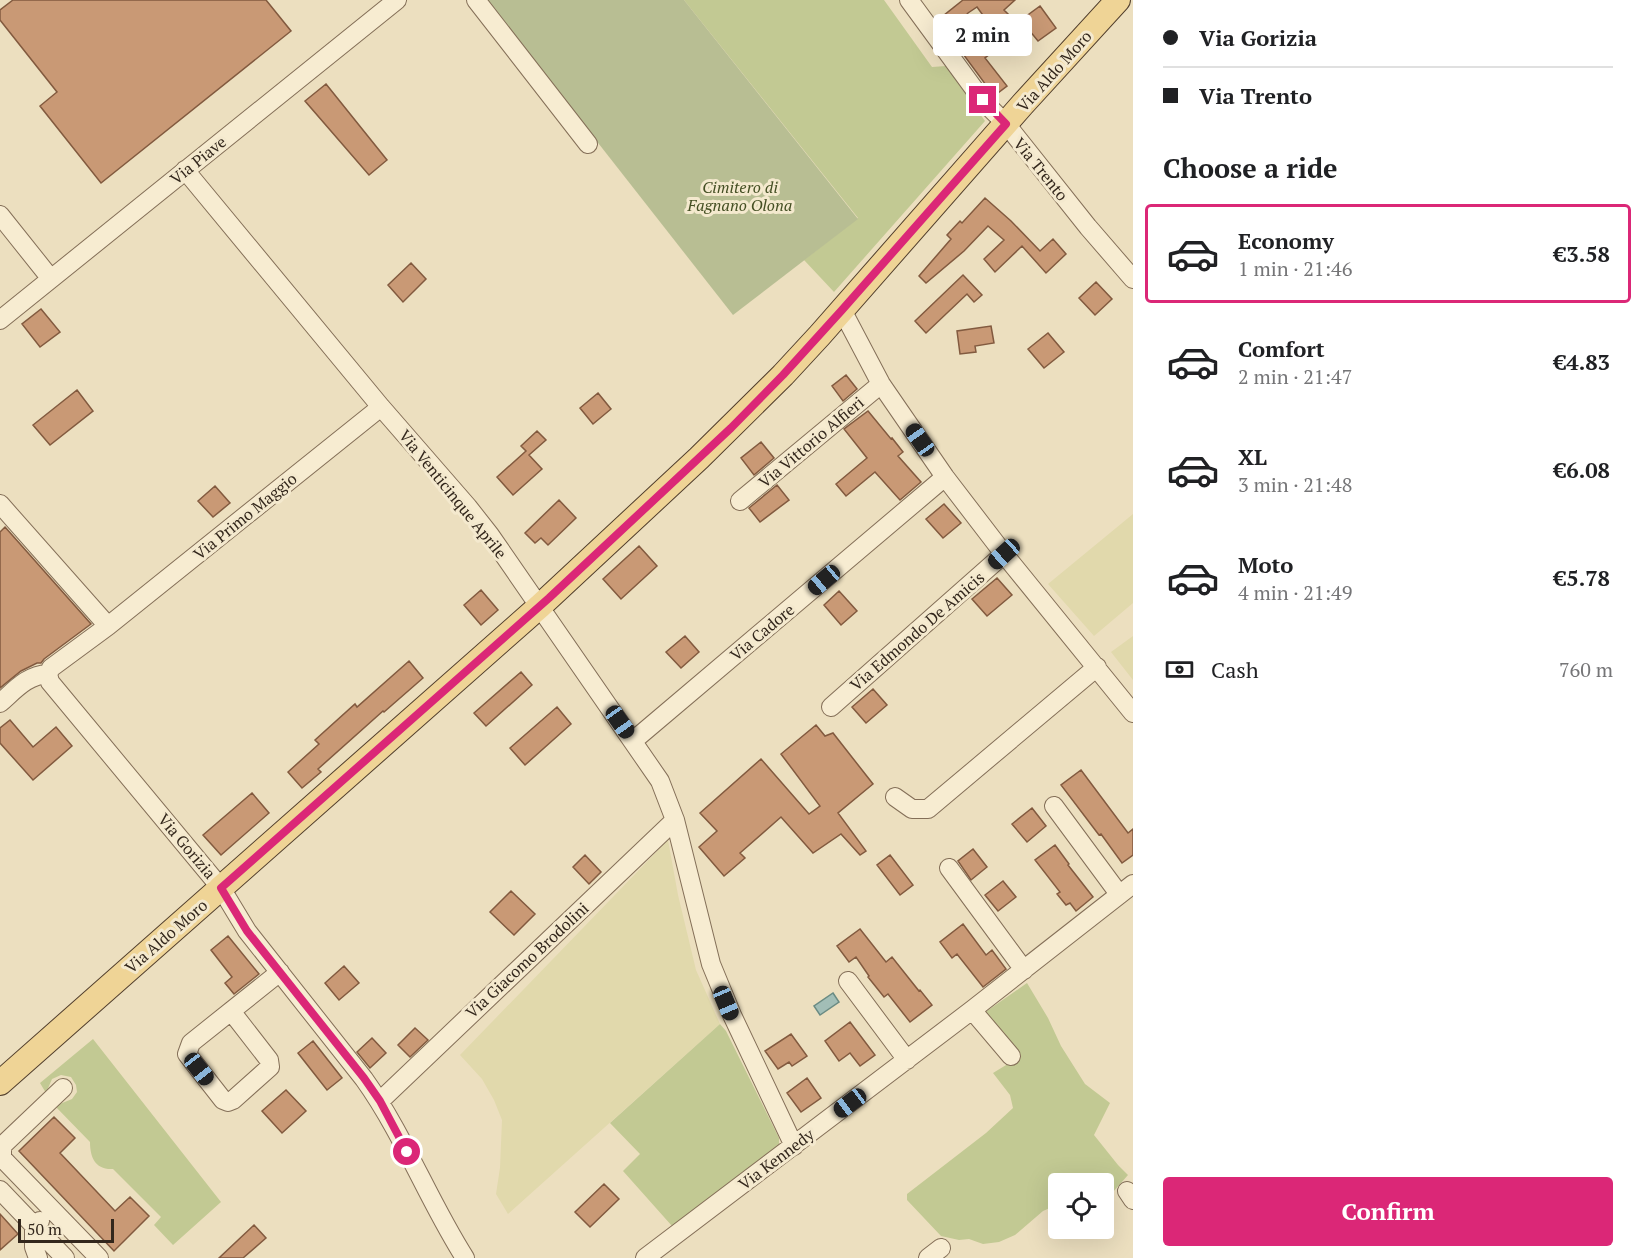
<!DOCTYPE html>
<meta charset="utf-8">
<style>
body{margin:0;font-family:"PT Serif",serif;background:#f6f6f6;color:#202124;height:100vh;display:flex;flex-direction:column;font-size:22px;white-space:nowrap}
*{box-sizing:border-box;margin:0}
p{font-size:20px;color:#757577}
.icon{flex:none;width:33px;height:33px;fill:none;stroke:currentColor;stroke-width:2;stroke-linecap:round;stroke-linejoin:round}
.map{position:relative;flex:1;overflow:hidden}
.side{display:flex;flex-direction:column;background:#fff;width:510px}
.side>*{flex:none}
.hud{display:grid;align-content:center;height:132px;padding:0 30px;background:#fff}
.buttons{position:absolute;left:1048px;top:1173px;display:grid;gap:12px}
.buttons a{display:grid;place-items:center;width:66px;height:66px;border-radius:6px;background:#fff;box-shadow:0 6px 24px #0002;font-size:30px}
.scale{position:absolute;left:18px;bottom:15px;width:96px;box-sizing:border-box;padding-left:6px;border:3px solid #33271c;border-top:0;font-size:16px;line-height:21px;white-space:nowrap;color:#33271c;-webkit-text-stroke:4px #f4e9ce;paint-order:stroke}
.end{position:absolute;width:27px;height:27px;margin:-14px;border:8px solid #db2777;background:#fff;box-shadow:0 0 0 3px #fff}
.from{border-radius:50%}
.bubble{position:absolute;height:42px;border-radius:6px;background:#fff;box-shadow:0 6px 24px #0002;font-size:20px;font-weight:700;line-height:42px;text-align:center}
.car{position:absolute;width:18px;height:36px;margin:-18px -9px;border-radius:8px;box-shadow:0 0 4px 2px #0007;background:linear-gradient(#222 24%,#8ab4d8 0 40%,#222 0 76%,#8ab4d8 0 86%,#222 0)}
.hud b{display:flex;align-items:center;gap:21px;height:57px;font-size:22px}
.hud b+b{border-top:2px solid #e0e0e0}
.hud i{width:15px;height:15px;background:#202124}
ul{padding:0;list-style:none}
li{display:flex;align-items:center;gap:18px;height:99px;margin:0 12px 9px;padding:0 18px;border:3px solid transparent;border-radius:6px}
li div{flex:1}
li b{display:block;font-size:22px}
li em{font-style:normal;font-weight:700}
li.current{border-color:#db2777}
li>.icon{width:54px;height:54px;stroke-width:1.5}
h2{padding:0 30px;font-size:27px;line-height:72px}
.pay{display:flex;align-items:center;gap:15px;height:66px;padding:0 30px;font-size:22px}
.pay p{margin-inline-start:auto}
.button{display:flex;gap:12px;margin-top:auto;padding:12px 30px}
.button a{flex:1;height:69px;border-radius:6px;background:#db2777;color:#fff;font-size:24px;font-weight:700;line-height:69px;text-align:center}
main{display:flex;flex:1;min-height:0}
.map>svg:first-child{display:block}
</style>
<main>
<div class="map">
<svg width="1133" height="1258" viewBox="0 0 1133 1258">
<rect width="100%" height="100%" fill="#ecdfbf"/>
<!-- farmland -->
<path fill="#e1d9ac" d="M1133 514V603L1094 636 1048 584Z
M1133 636V680L1111 652Z
M668 840 678 895 696 970 720 1024 508 1214 496 1194 500 1168 502 1120 494 1100 482 1079 460 1055Z"/>
<!-- green -->
<path fill="#c2c993" d="M684 0H884L932 67 946 66 985 121 834 292 804 260 858 218Z
M1027 983 1048 1018 1061 1046 1085 1084 1110 1103 1094 1135 1118 1165 1128 1175 1113 1192 1097 1177 1090 1179 1085 1183 1059 1184V1204L1043 1211 1015 1235 999 1242 983 1244 969 1239 959 1240 941 1236 907 1200V1194L986 1133 1013 1108 1010 1095 993 1073 1021 1056 984 1013Z
M720 1024 726 1031 779 1138V1146L672 1226 623 1171 640 1154 610 1123Z
M93 1039 221 1202 173 1245 154 1225 161 1217 113 1169C95 1170 90 1157 90 1142L55 1106 72 1099 77 1092 76 1085 71 1077 61 1075 52 1079 46 1093 40 1083Z"/>
<!-- cemetery -->
<path fill="#b8be93" d="M486 0H684L858 219 733 315Z"/>
<!-- water -->
<path fill="#a2beb6" stroke="#6a8b83" stroke-width="1.5" d="M833 993 839 1002 820 1015 814 1006Z"/>
<!-- building -->
<path fill="#c99975" stroke="#825a3f" stroke-width="1.5" fill-rule="evenodd" d="M13 0H266L291 31 101 183 40 106 57 92 0 20V10Z
M963 0H1015L1004 10 1009 15 993 29 1004 43 985 58 1007 86 994 96 938 20ZM977 7 993 29 974 42 959 23 968 13Z
M1040 6 1056 28 1038 41 1029 30 1025 33 1017 23Z
M326 84 387 160 369 175 305 101Z
M985 198 1011 221 1040 251 1053 239 1066 254 1046 273 1022 246 995 272 984 259 1004 240 988 226 964 251 926 283 919 276 951 239 947 235 960 221 962 223Z
M411 263 426 279 403 302 388 285Z
M963 275 982 295 974 302 967 294 926 333 915 321Z
M1096 282 1112 299 1095 315 1079 298Z
M41 309 60 332 40 347 22 324Z
M991 326 994 343 975 346 976 352 960 354 957 331Z
M1048 333 1064 352 1044 368 1028 349Z
M846 375 857 389 843 401 832 386Z
M77 390 93 411 50 445 33 425Z
M598 393 611 409 593 424 580 408Z
M868 411 891 439 892 438 903 452 898 456 921 482 900 500 875 472 846 496 836 484 867 458 844 429Z
M537 431 546 440 529 455 542 469 513 495 497 477 526 451 521 446Z
M761 442 774 458 754 475 741 458Z
M777 485 789 500 760 522 749 508Z
M215 486 230 503 213 517 198 501Z
M559 500 576 518 548 545 541 538 535 543 525 533Z
M944 504 961 523 943 538 926 519Z
M5 527 91 624 44 659 41 663H37L21 671 0 688V532Z
M639 546 657 566 621 599 603 579Z
M997 578 1012 595 987 616 972 599Z
M481 590 498 610 481 625 464 605Z
M839 591 857 611 841 625 824 605Z
M685 636 699 652 681 668 666 652Z
M409 661 423 678 384 712 383 711 318 769 321 772 302 788 288 772 319 744 315 740 355 704 357 707Z
M521 672 532 685 486 726 474 713Z
M873 689 887 705 866 723 852 707Z
M557 707 571 724 525 765 510 748Z
M10 720 33 747 56 727 72 746 33 780 0 743V728Z
M816 725 825 736 833 733 873 784 838 813 866 851 860 855 841 834 813 853 781 817 740 853 745 858 724 876 699 847 717 831 700 813 761 759 809 814 820 806 781 754Z
M1081 770 1128 833 1133 829V855L1122 863 1101 834 1099 835 1061 785Z
M252 793 269 813 221 855 203 835Z
M1032 808 1046 826 1027 842 1012 824Z
M1055 845 1069 864 1068 865 1093 897 1076 911 1070 903 1066 905 1057 894 1060 892 1035 860Z
M973 849 987 867 971 880 958 861Z
M585 855 601 872 589 884 573 867Z
M890 855 913 885 900 895 877 865Z
M1003 881 1016 897 998 911 985 895Z
M511 891 535 914 514 935 490 912Z
M963 924 986 955 992 950 1006 969 983 987 957 954 952 958 940 942Z
M860 929 886 962 892 957 919 991 920 990 932 1005 910 1022 888 994 884 997 868 977 869 976 856 957 849 962 837 946Z
M228 936 259 974 234 994 225 983 232 977 211 950Z
M344 966 359 983 339 1000 325 983Z
M850 1022 875 1055 860 1066 850 1053 839 1061 825 1041Z
M415 1028 428 1040 410 1057 398 1045Z
M791 1034 807 1056 792 1066 789 1062 778 1069 765 1051Z
M372 1038 386 1053 370 1068 357 1052Z
M313 1041 342 1078 327 1090 298 1053Z
M807 1078 821 1098 801 1112 787 1093Z
M286 1090 306 1111 282 1133 262 1111Z
M54 1117 75 1138 60 1153 115 1211 130 1197 149 1216 114 1251 19 1151Z
M604 1184 619 1199 590 1227 575 1212Z
M0 1214 18 1234 0 1250Z
M254 1225 266 1238 243 1258H219Z"/>
<g fill="none" stroke-linecap="round" stroke-linejoin="round">
<defs>
<path id="minor" d="M476 0 588 144
M909 0 983 101 1006 124 1088 227 1133 279
M185 170 381 407 468 507 490 535 660 781 675 820 711 964 732 1015 794 1146
M0 215 51 279
M842 310 881 384 945 477 1004 554 1133 713
M0 320 397 0
M740 501 881 384
M0 504 108 626 51 668 48 674 50 682 221 888 247 931 364 1079C404 1135 428 1200 465 1258
M108 626 381 407
M0 703C15 690 27 675 48 674
M831 707 1004 554
M633 741 945 477
M895 797 912 809H928L1097 667
M1054 806 1119 894
M949 868 1024 970
M848 981 907 1060
M972 1010 1011 1056
M231 1011 269 1060 270 1067 233 1100 228 1102 223 1100 187 1054 191 1043 280 972
M63 1088 2 1146V1158L99 1258
M380 1101 675 820
M0 1190 65 1258
M1127 1191 1133 1200
M38 1258 34 1247V1226L40 1221
M645 1258 972 1010 1133 884
M928 1258 941 1248"/>
<path id="major" d="M0 1083 540 606 699 458 783 375 820 335 1022 105 1118 0"/>
</defs>
<!-- minor casing -->
<use href="#minor" stroke="#846f58" stroke-width="20"/>
<!-- major casing -->
<use href="#major" stroke="#513e2c" stroke-width="26"/>
<!-- minor -->
<use href="#minor" stroke="#f7ecd1" stroke-width="18"/>
<!-- major -->
<use href="#major" stroke="#efd496" stroke-width="24"/>
</g>
<g fill="none" stroke-linecap="round" stroke-linejoin="round">
<!-- route -->
<path stroke="#db2777" stroke-width="8" d="M407 1152 380 1101 364 1078 247 931 221 888 549 598 731 428 783 375 842 310 1006 124 983 100"/>
</g>
<g text-anchor="middle" stroke-width="6" stroke-linejoin="round" paint-order="stroke">
<!-- street labels -->
<g font-size="16" fill="#33271c" stroke="#f4e9ce">
<text transform="translate(1054 71) rotate(-48)" y="6">Via Aldo Moro</text>
<text transform="translate(198 160) rotate(-39)" y="6">Via Piave</text>
<text transform="translate(1041 169) rotate(51)" y="6">Via Trento</text>
<text transform="translate(811 442) rotate(-40)" y="6">Via Vittorio Alfieri</text>
<text transform="translate(453 494) rotate(51)" y="6">Via Venticinque Aprile</text>
<text transform="translate(245 516) rotate(-39)" y="6">Via Primo Maggio</text>
<text transform="translate(917 631) rotate(-41)" y="6">Via Edmondo De Amicis</text>
<text transform="translate(762 632) rotate(-40)" y="6">Via Cadore</text>
<text transform="translate(187 846) rotate(50)" y="6">Via Gorizia</text>
<text transform="translate(166 936) rotate(-41)" y="6">Via Aldo Moro</text>
<text transform="translate(527 960) rotate(-43)" y="6">Via Giacomo Brodolini</text>
<text transform="translate(776 1159) rotate(-37)" y="6">Via Kennedy</text>
</g>
<!-- park labels -->
<g font-size="16" font-style="italic" fill="#444f23" stroke="#f4e9ce">
<text x="740" y="193">Cimitero di<tspan x="740" dy="18">Fagnano Olona</tspan></text>
</g>
</g>
</svg>
<div class="buttons">
<a><svg class="icon" aria-label="locate" viewBox="0 0 24 24"><circle cx="12" cy="12" r="6"/><path d="M12 2v4M12 18v4M2 12h4M18 12h4"/></svg></a>
</div>
<div class="scale">50 m</div>
<i class="end from" style="left:407px;top:1152px"></i>
<i class="end" style="left:983px;top:100px"></i>
<div class="bubble" style="left:933px;top:14px;width:99px">2 min</div>
<i class="car" style="left:920px;top:440px;rotate:325deg"></i>
<i class="car" style="left:1004px;top:554px;rotate:228deg"></i>
<i class="car" style="left:824px;top:580px;rotate:230deg"></i>
<i class="car" style="left:620px;top:722px;rotate:145deg"></i>
<i class="car" style="left:726px;top:1003px;rotate:157deg"></i>
<i class="car" style="left:199px;top:1069px;rotate:142deg"></i>
<i class="car" style="left:850px;top:1103px;rotate:233deg"></i>
</div>
<section class="side">
<div class="hud">
<b><i class="from"></i>Via Gorizia</b>
<b><i></i>Via Trento</b>
</div>
<h2>Choose a ride</h2>
<ul>
<li class="current"><svg class="icon" aria-label="car" viewBox="0 0 24 24"><path d="M5 17H2v-5l4-1 3-4h7l3 4 3 1v5h-3M9 17h6M6 11h13"/><circle cx="7" cy="17" r="2"/><circle cx="17" cy="17" r="2"/></svg><div><b>Economy</b><p>1 min · 21:46</p></div><em>€3.58</em></li>
<li><svg class="icon" aria-label="car" viewBox="0 0 24 24"><path d="M5 17H2v-5l4-1 3-4h7l3 4 3 1v5h-3M9 17h6M6 11h13"/><circle cx="7" cy="17" r="2"/><circle cx="17" cy="17" r="2"/></svg><div><b>Comfort</b><p>2 min · 21:47</p></div><em>€4.83</em></li>
<li><svg class="icon" aria-label="car" viewBox="0 0 24 24"><path d="M5 17H2v-5l4-1 3-4h7l3 4 3 1v5h-3M9 17h6M6 11h13"/><circle cx="7" cy="17" r="2"/><circle cx="17" cy="17" r="2"/></svg><div><b>XL</b><p>3 min · 21:48</p></div><em>€6.08</em></li>
<li><svg class="icon" aria-label="car" viewBox="0 0 24 24"><path d="M5 17H2v-5l4-1 3-4h7l3 4 3 1v5h-3M9 17h6M6 11h13"/><circle cx="7" cy="17" r="2"/><circle cx="17" cy="17" r="2"/></svg><div><b>Moto</b><p>4 min · 21:49</p></div><em>€5.78</em></li>
</ul>
<div class="pay"><svg class="icon" aria-label="cash" viewBox="0 0 24 24"><path d="M3 7h18v10H3z"/><circle cx="12" cy="12" r="2"/></svg>Cash<p>760 m</p></div>
<div class="button"><a>Confirm</a></div>
</section>
</main>
